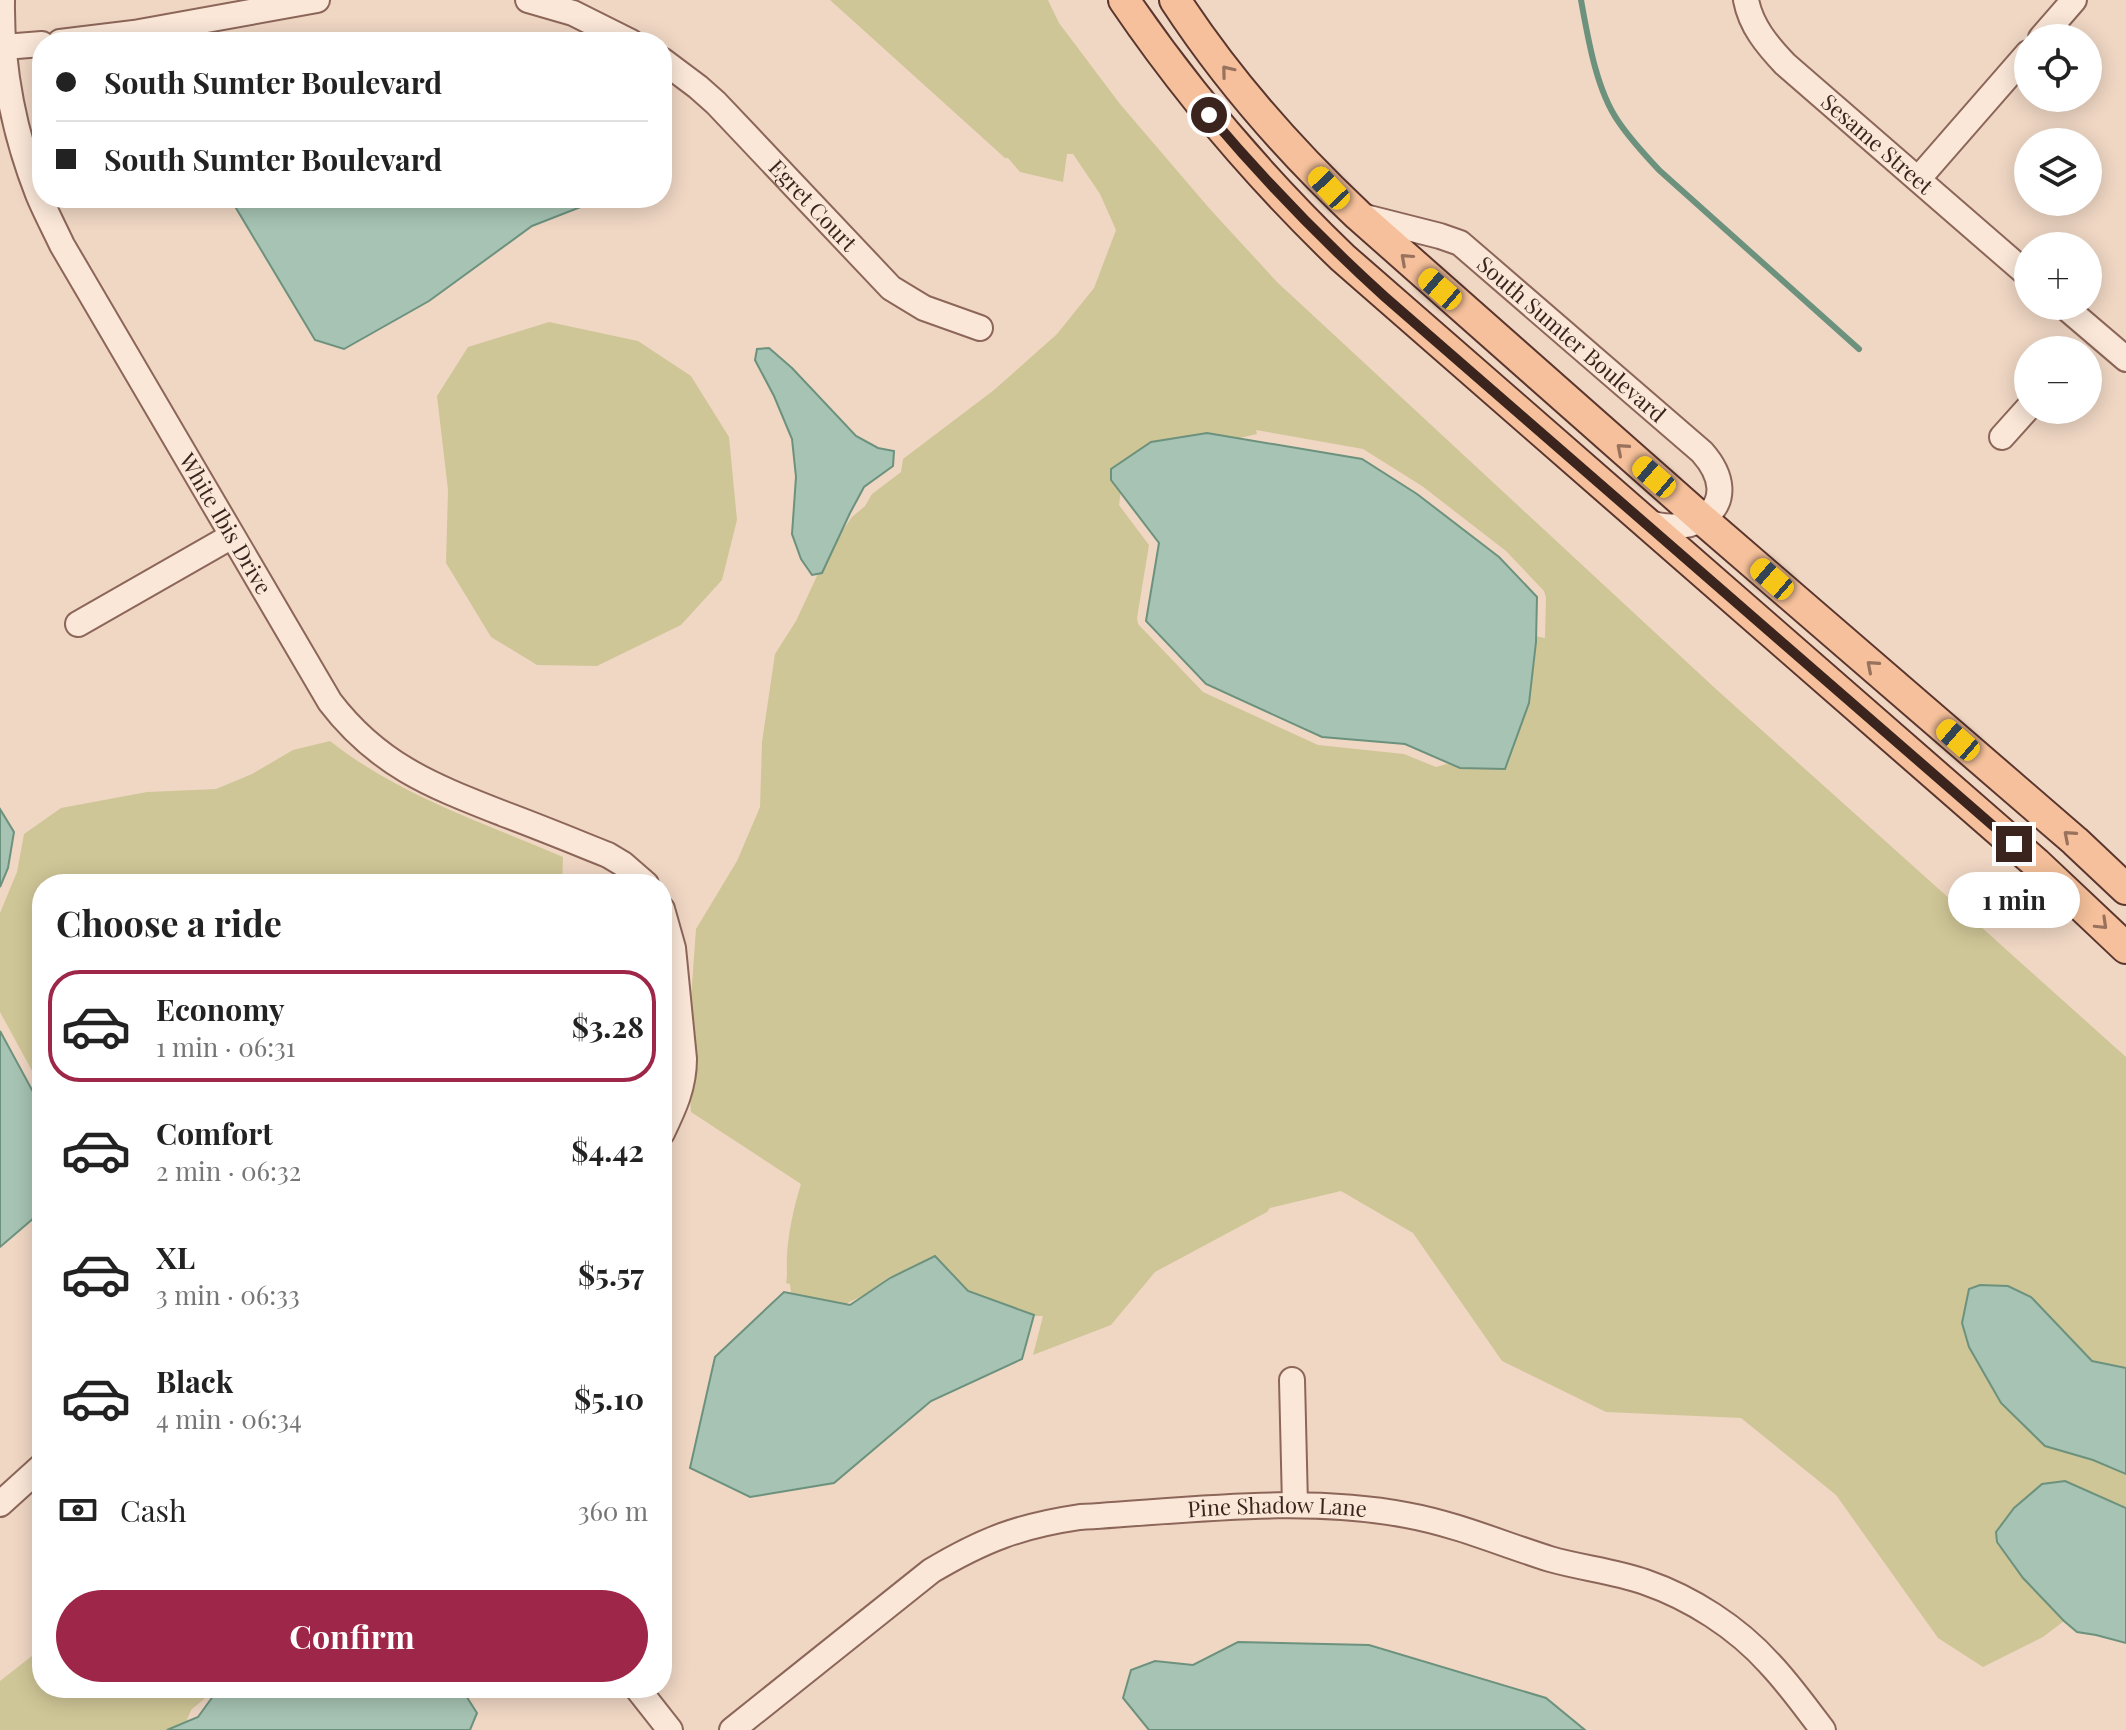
<!DOCTYPE html>
<meta charset="utf-8">
<style>
body{margin:0;font-family:"Playfair Display",serif;background:#f2f2f2;color:#222;height:100vh;display:flex;flex-direction:column;font-size:30px;white-space:nowrap}
*{box-sizing:border-box;margin:0}
p{font-size:26px;color:#767676}
.icon{flex:none;width:44px;height:44px;fill:none;stroke:currentColor;stroke-width:2;stroke-linecap:round;stroke-linejoin:round}
.map{position:relative;flex:1;overflow:hidden}
.details{position:absolute;left:32px;top:874px;width:640px;height:824px;display:flex;flex-direction:column;background:#fff;border-radius:32px;box-shadow:0 4px 20px #0003}
.details>*{flex:none}
.top-card{position:absolute;left:32px;top:32px;width:640px;height:176px;border-radius:32px;box-shadow:0 4px 20px #0003;display:grid;align-content:center;height:176px;padding:0 24px;background:#fff}
.fabs{position:absolute;left:2014px;top:24px;display:grid;gap:16px}
.fabs a{display:grid;place-items:center;width:88px;height:88px;border-radius:50%;background:#fff;box-shadow:0 4px 20px #0003;font-size:40px}
.end{position:absolute;width:36px;height:36px;margin:-18px;border:10px solid #3b241e;background:#fff;box-shadow:0 0 0 4px #fff}
.from{border-radius:50%}
.bubble{position:absolute;height:56px;border-radius:28px;background:#fff;box-shadow:0 4px 20px #0003;font-size:26px;font-weight:700;line-height:56px;text-align:center}
.car{position:absolute;width:24px;height:48px;margin:-24px -12px;border-radius:10px;box-shadow:0 0 6px 2px #0007;background:linear-gradient(#f5c518 24%,#345 0 40%,#f5c518 0 76%,#345 0 86%,#f5c518 0)}
.top-card b{display:flex;align-items:center;gap:28px;height:76px;font-size:30px}
.top-card b+b{border-top:2px solid #e0e0e0}
.top-card i{width:20px;height:20px;background:#222}
ul{padding:0;list-style:none}
li{display:flex;align-items:center;gap:24px;height:112px;margin:0 16px 12px;padding:0 8px;border:4px solid transparent;border-radius:32px}
li div{flex:1}
li b{display:block;font-size:30px}
li em{font-style:normal;font-weight:700}
li.current{border-color:#9e2648}
li>.icon{width:72px;height:72px;stroke-width:1.5}
h2{padding:0 24px;font-size:36px;line-height:96px}
.pay{display:flex;align-items:center;gap:20px;height:88px;padding:0 24px;font-size:30px}
.pay p{margin-inline-start:auto}
.primary-button{display:flex;gap:16px;margin-top:auto;padding:16px 24px}
.primary-button a{flex:1;height:92px;border-radius:48px;background:#9e2648;color:#fff;font-size:32px;font-weight:700;line-height:92px;text-align:center}
.map>svg:first-child{display:block}
</style>
<div class="map">
<svg width="2126" height="1730" viewBox="0 0 2126 1730">
<rect width="100%" height="100%" fill="#f0d7c4"/>
<!-- green -->
<path fill="#cfc697" fill-rule="evenodd" d="M830 0H1048L1059 23 1120 104 1209 208 1277 282 1717 690 2126 1057V1368L2097 1369 1962 1323 1969 1347 2001 1403 2093 1460 2126 1474V1508L2064 1481 1997 1542 2023 1578 2064 1621 2043 1637 1983 1667 1938 1638 1836 1495 1741 1418 1606 1412 1502 1361 1413 1233 1341 1191 1270 1208 1267 1212 1155 1272 1111 1325 1033 1355 1043 1316H1022L891 1276 864 1295 829 1312 791 1293 790 1284 786 1283C788 1273 786 1266 787 1256 788 1233 794 1206 801 1184L691 1112 687 1054 696 929 737 861 760 807 762 742 775 654 796 621 830 548 852 517 865 506 872 494 901 472 903 459 994 390 1057 334 1094 288 1116 230 1100 194 1073 154H1067L1063 182 1020 172 1008 158H1005ZM1256 430 1363 449 1422 486 1506 551 1544 591 1546 598 1545 638 1535 636 1450 763 1436 767 1404 754 1318 745 1203 692 1138 624 1137 618 1149 545 1119 505 1123 474 1235 439 1257 434Z
M549 322 638 341 691 376 729 437 737 520 722 580 681 625 597 666 537 665 491 637 446 563 448 490 437 396 468 347Z
M330 741C398 795 484 823 563 857L562 884H42V1089L0 1012V913L17 872 24 834 61 808 147 792 216 789 252 774 293 750Z
M42 1648V1688H217L191 1710 183 1730H0V1681Z"/>
<!-- water -->
<path fill="#a6c3b3" stroke="#6c927e" stroke-width="2" d="M230 198H584L586 205 532 226 429 301 344 349 315 340Z
M769 348 792 368 856 436 878 448 894 451 893 466 864 487 850 513 822 573 812 575 801 559 792 534 796 477 792 439 774 396 755 360 757 349Z
M1207 433 1362 459 1417 494 1499 557 1537 597 1536 642 1529 703 1505 769 1460 768 1405 744 1322 737 1206 684 1146 621 1159 543 1111 480V469L1151 442Z
M0 809 14 832 8 868 0 887Z
M0 1031 38 1101 42 1103V1211L0 1247Z
M935 1256 968 1291 1034 1315 1022 1359 931 1401 834 1483 750 1497 690 1468 715 1357 784 1292 850 1305 890 1278Z
M1980 1285 2008 1286 2031 1297 2092 1361 2126 1368V1474L2093 1460 2045 1446 2001 1403 1969 1347 1962 1323 1969 1289Z
M2065 1481 2126 1508V1643L2096 1635 2077 1632 2064 1621 2023 1578 1997 1542 1996 1532 2014 1508 2042 1484Z
M1238 1642 1369 1645 1546 1698 1585 1730H1149L1123 1698 1131 1670 1155 1661 1193 1665Z
M219 1688H461L477 1713 470 1730H167L198 1717Z"/>
<g fill="none" stroke-linecap="round" stroke-linejoin="round">
<!-- stream -->
<path stroke="#6c927e" stroke-width="6" d="M1581 0C1588 38 1596 89 1618 121 1630 139 1645 155 1659 170L1859 349"/>
<defs>
<g id="minor">
<path id="s1" d="M2 0C1 66 14 133 38 194 45 211 54 228 62 245L330 702C379 766 433 786 504 814 539 827 573 841 608 855L623 864 646 884"/>
<path d="M528 0 573 13 631 42"/>
<path id="s2" d="M1746 0C1751 26 1767 45 1785 64L2028 275"/>
<path d="M2041 38 2074 0"/>
<path d="M60 42 134 33 317 0"/>
<path d="M4 47 42 44"/>
<path id="s3" d="M662 60 698 87 716 103 891 288 924 308 980 328"/>
<path d="M1919 178 2028 53"/>
<path id="s4" d="M1361 216 1440 236 1460 243 1702 452C1748 504 1694 541 1644 521"/>
<path d="M2064 306 2126 359"/>
<path d="M2002 437 2028 408"/>
<path d="M78 624 232 536"/>
<path d="M662 909 673 948 684 1059C684 1087 674 1108 662 1133"/>
<path d="M1292 1380 1295 1505"/>
<path d="M0 1504 42 1466"/>
<path d="M637 1688 670 1730"/>
<path id="s5" d="M732 1730 931 1571C983 1540 1019 1526 1080 1517 1186 1511 1301 1495 1406 1515 1456 1524 1502 1544 1550 1559 1581 1568 1614 1571 1645 1582 1691 1598 1737 1627 1770 1664 1789 1684 1806 1708 1823 1730"/>
</g>
<path id="major" d="M1124 0C1188 94 1261 179 1343 258L2036 863 2126 948
M1175 0C1226 78 1290 151 1358 215L1702 519 2075 841 2126 889"/>
</defs>
<!-- minor casing -->
<use href="#minor" stroke="#8c6659" stroke-width="28"/>
<!-- major casing -->
<use href="#major" stroke="#5a362e" stroke-width="34"/>
<!-- minor -->
<use href="#minor" stroke="#fae7d8" stroke-width="24"/>
<!-- major -->
<use href="#major" stroke="#f5c09b" stroke-width="30"/>
</g>
<!-- one-way arrows -->
<defs><path id="oneway-chevron" d="M-2-3.5L2.5 0L-2 3.5" fill="none" stroke-width="1.6" stroke-linecap="round" stroke-linejoin="round" transform="scale(2)"/></defs>
<g stroke="#98725c">
<use href="#oneway-chevron" transform="translate(1227 71) rotate(-129)"/>
<use href="#oneway-chevron" transform="translate(1406 259) rotate(-138)"/>
<use href="#oneway-chevron" transform="translate(1622 449) rotate(-139)"/>
<use href="#oneway-chevron" transform="translate(1872 666) rotate(-139)"/>
<use href="#oneway-chevron" transform="translate(2069 836) rotate(-139)"/>
<use href="#oneway-chevron" transform="translate(2102 924) rotate(44)"/>
</g>
<g fill="none" stroke-linecap="round" stroke-linejoin="round">
<!-- route -->
<path stroke="#3b241e" stroke-width="10" d="M1209 115C1264 180 1322 240 1385 297L2014 844"/>
</g>
<g text-anchor="middle" stroke-width="6" stroke-linejoin="round" paint-order="stroke">
<!-- street labels -->
<g font-size="22" fill="#3b241e" stroke="#f7e3d4">
<text dy="8" stroke="none"><textPath href="#s2" startOffset="198">Sesame Street</textPath></text>
<text dy="8" stroke="none"><textPath href="#s3" startOffset="210">Egret Court</textPath></text>
<text dy="8" stroke="none"><textPath href="#s4" startOffset="250">South Sumter Boulevard</textPath></text>
<text dy="8" stroke="none"><textPath href="#s1" startOffset="578">White Ibis Drive</textPath></text>
<text dy="8" stroke="none"><textPath href="#s5" startOffset="612">Pine Shadow Lane</textPath></text>
</g>
</g>
</svg>
<div class="fabs">
<a><svg class="icon" aria-label="locate" viewBox="0 0 24 24"><circle cx="12" cy="12" r="6"/><path d="M12 2v4M12 18v4M2 12h4M18 12h4"/></svg></a>
<a><svg class="icon" aria-label="layers" viewBox="0 0 24 24"><path d="M12 4l9 5-9 5-9-5zM3 14l9 5 9-5"/></svg></a>
<a>+</a>
<a>−</a>
</div>
<i class="end from" style="left:1209px;top:115px"></i>
<i class="end" style="left:2014px;top:844px"></i>
<div class="bubble" style="left:1948px;top:872px;width:132px">1 min</div>
<i class="car" style="left:1329px;top:188px;rotate:317deg"></i>
<i class="car" style="left:1440px;top:289px;rotate:311deg"></i>
<i class="car" style="left:1654px;top:477px;rotate:311deg"></i>
<i class="car" style="left:1772px;top:579px;rotate:311deg"></i>
<i class="car" style="left:1958px;top:740px;rotate:311deg"></i>
<div class="top-card">
<b><i class="from"></i>South Sumter Boulevard</b>
<b><i></i>South Sumter Boulevard</b>
</div>
<section class="details">
<h2>Choose a ride</h2>
<ul>
<li class="current"><svg class="icon" aria-label="car" viewBox="0 0 24 24"><path d="M5 17H2v-5l4-1 3-4h7l3 4 3 1v5h-3M9 17h6M6 11h13"/><circle cx="7" cy="17" r="2"/><circle cx="17" cy="17" r="2"/></svg><div><b>Economy</b><p>1 min · 06:31</p></div><em>$3.28</em></li>
<li><svg class="icon" aria-label="car" viewBox="0 0 24 24"><path d="M5 17H2v-5l4-1 3-4h7l3 4 3 1v5h-3M9 17h6M6 11h13"/><circle cx="7" cy="17" r="2"/><circle cx="17" cy="17" r="2"/></svg><div><b>Comfort</b><p>2 min · 06:32</p></div><em>$4.42</em></li>
<li><svg class="icon" aria-label="car" viewBox="0 0 24 24"><path d="M5 17H2v-5l4-1 3-4h7l3 4 3 1v5h-3M9 17h6M6 11h13"/><circle cx="7" cy="17" r="2"/><circle cx="17" cy="17" r="2"/></svg><div><b>XL</b><p>3 min · 06:33</p></div><em>$5.57</em></li>
<li><svg class="icon" aria-label="car" viewBox="0 0 24 24"><path d="M5 17H2v-5l4-1 3-4h7l3 4 3 1v5h-3M9 17h6M6 11h13"/><circle cx="7" cy="17" r="2"/><circle cx="17" cy="17" r="2"/></svg><div><b>Black</b><p>4 min · 06:34</p></div><em>$5.10</em></li>
</ul>
<div class="pay"><svg class="icon" aria-label="cash" viewBox="0 0 24 24"><path d="M3 7h18v10H3z"/><circle cx="12" cy="12" r="2"/></svg>Cash<p>360 m</p></div>
<div class="primary-button"><a>Confirm</a></div>
</section>
</div>
